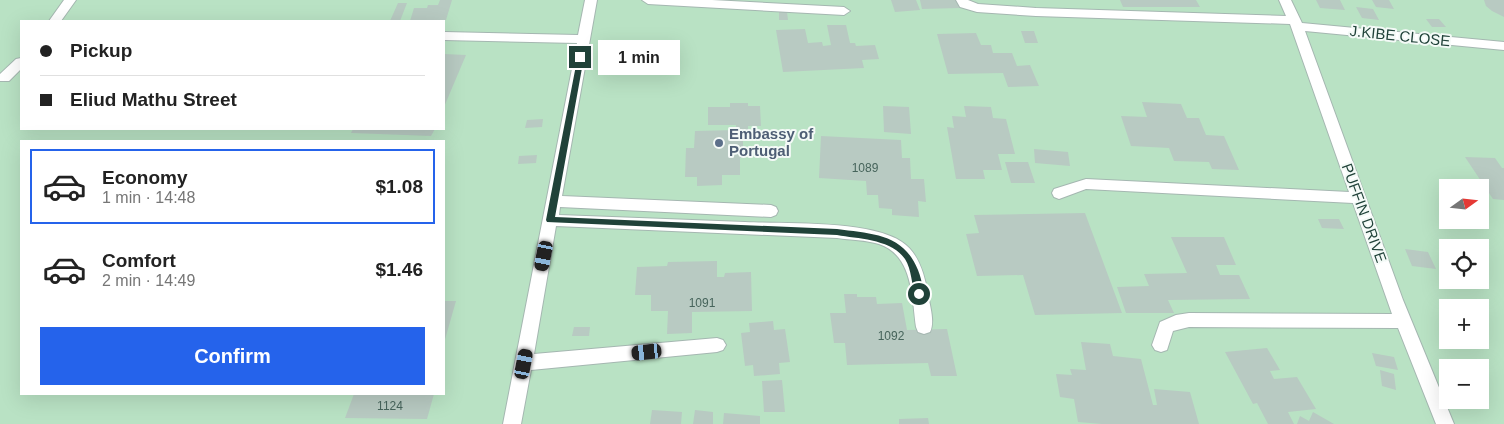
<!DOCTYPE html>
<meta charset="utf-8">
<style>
body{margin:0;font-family:Helvetica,sans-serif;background:#f2f2f2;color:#222;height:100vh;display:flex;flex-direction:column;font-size:19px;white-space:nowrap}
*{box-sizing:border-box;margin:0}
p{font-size:16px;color:#767676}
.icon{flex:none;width:28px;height:28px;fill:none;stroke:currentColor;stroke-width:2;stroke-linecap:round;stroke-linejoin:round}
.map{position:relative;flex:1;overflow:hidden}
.details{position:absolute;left:20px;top:140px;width:425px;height:255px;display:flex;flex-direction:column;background:#fff;border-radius:0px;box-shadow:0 5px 20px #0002}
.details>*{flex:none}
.banner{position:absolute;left:20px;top:20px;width:425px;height:110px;border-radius:0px;box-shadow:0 5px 20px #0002;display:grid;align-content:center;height:110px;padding:0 20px;background:#fff}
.needle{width:32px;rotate:75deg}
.tools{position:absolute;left:1439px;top:179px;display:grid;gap:10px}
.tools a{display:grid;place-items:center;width:50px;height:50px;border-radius:0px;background:#fff;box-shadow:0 5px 20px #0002;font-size:25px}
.end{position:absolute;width:22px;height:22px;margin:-11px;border:6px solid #204239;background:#fff;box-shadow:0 0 0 2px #fff}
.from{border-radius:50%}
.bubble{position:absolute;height:35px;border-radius:0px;background:#fff;box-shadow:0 5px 20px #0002;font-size:16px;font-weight:800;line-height:35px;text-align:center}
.car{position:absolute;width:15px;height:30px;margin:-15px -8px;border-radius:6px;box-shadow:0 0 4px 1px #0007;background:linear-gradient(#222 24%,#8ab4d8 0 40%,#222 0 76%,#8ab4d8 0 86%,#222 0)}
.banner b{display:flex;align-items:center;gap:18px;height:48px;font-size:19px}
.banner b+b{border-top:1px solid #e0e0e0}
.banner i{width:12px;height:12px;background:#222}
ul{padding:9px 0 0;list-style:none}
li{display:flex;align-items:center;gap:15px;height:75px;margin:0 10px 8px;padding:0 10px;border:2px solid transparent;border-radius:0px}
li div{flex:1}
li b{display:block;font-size:19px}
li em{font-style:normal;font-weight:800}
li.active{border-color:#2563eb}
li>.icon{width:45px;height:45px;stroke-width:1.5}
.cta{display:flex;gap:10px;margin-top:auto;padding:10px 20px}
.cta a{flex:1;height:58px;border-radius:0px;background:#2563eb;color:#fff;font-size:20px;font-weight:800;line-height:58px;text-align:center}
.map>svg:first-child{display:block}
</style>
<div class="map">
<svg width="1504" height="424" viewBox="0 0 1504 424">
<rect width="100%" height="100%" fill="#e3eee9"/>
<!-- green -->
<path fill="#b9e2c4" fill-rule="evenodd" d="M0 0H1504V424H0ZM21 21H444V129H21ZM21 141H444V394H21ZM1448 188H1480V220H1448ZM1448 248H1480V280H1448ZM1448 308H1480V340H1448ZM1448 368H1480V400H1448Z"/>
<!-- building -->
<path fill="#b8cac2" d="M440 0H452L446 20 410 21 414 8H427L428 5H438Z
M891 0H916L920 10 895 12Z
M920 0H958L960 8 922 9Z
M1120 0H1196L1200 7H1123Z
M1316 0H1340L1345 10 1320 8Z
M1372 0H1389L1394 9 1376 7Z
M1484 0H1504V17L1492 11 1486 6Z
M398 3H407L400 21H390Z
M1356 7 1373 9 1379 20 1362 18Z
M779 12H787L788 20H779Z
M1426 19H1439L1446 27H1432Z
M827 25H846L850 43H855L856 46 875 45 879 59 862 60 864 68 783 72 776 30 805 29 808 43 822 42 823 46 831 45Z
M1021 31H1034L1038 43H1025Z
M976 33 981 45H991L993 53H1012L1017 66 1030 65 1039 86 1008 87 1003 73 948 74 937 34Z
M444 54 466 55 444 107Z
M1142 102 1181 104 1187 118H1199L1206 135 1224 136 1239 170 1212 169 1209 162 1174 161 1169 148 1131 146 1121 116 1147 117Z
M730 103H748V106H760L761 126H748V139H743V158H740V175H722V185L697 186V177H685L686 148H694L695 131 736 130V125H708V107H730Z
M883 106 909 107 911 134 884 132Z
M964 106 991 107 993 118 1006 119 1015 154H998L1002 170H983L985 179H956L947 127 954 128 952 116 966 117Z
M543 119 542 127 525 128 527 120Z
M353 129H435L431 136 351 133Z
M821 136 901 140 902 158H910L911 179H924L926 202 918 201 919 217 892 215V209L879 208 878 195H867L866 181 819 178Z
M1034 149 1068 152 1070 166 1035 163Z
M537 155 536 163 518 164 519 156Z
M1465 157 1495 158 1502 168H1504V200L1493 199Z
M1005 162H1028L1035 183H1011Z
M1085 213 1122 313 1035 315 1023 275 977 276 966 234 979 233 974 215Z
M1318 219H1339L1344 229 1322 228Z
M1171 237H1224L1236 265H1216L1220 275H1239L1250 299 1168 300 1174 313H1126L1117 287 1149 286 1144 274 1187 273Z
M1405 249 1428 252 1436 269 1412 266Z
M717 261V277H724L725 273 751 272 752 311 692 312V333L667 334 668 311H651V295H635L637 267 667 266 668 262Z
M844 294H857V297H876L877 304 902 303 907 330 947 329 957 376H931L928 363 847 365 845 343H834L830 313H846Z
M444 301H456L444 343Z
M773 321 774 330 785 329 790 362 779 363 780 374 754 376 753 365 745 366 741 333 750 332 749 323Z
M574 327H590L589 336H572Z
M1081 342 1110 344 1113 356 1141 359 1153 405H1157L1154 389 1190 392 1199 424H1102L1078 422 1074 399 1060 397 1056 374 1072 375 1070 369 1086 370Z
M1267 348 1280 370 1270 371 1274 379 1297 377 1316 409 1288 412 1294 424H1268L1257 403 1253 404 1225 352Z
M1372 353 1394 357 1398 370 1376 366Z
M1380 370 1394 374 1396 390 1382 386Z
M782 380 785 412H764L762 381Z
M354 394H434L427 419 345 418Z
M652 410 682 412 681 424H650Z
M695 410 713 412V424H693Z
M1313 412 1334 424H1297L1300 416 1309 421Z
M724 413 760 416V424H723Z
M928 418 929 424H899V419Z"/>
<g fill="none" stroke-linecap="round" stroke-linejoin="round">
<defs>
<path id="minor" d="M64 0H76L61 21H49Z
M585 0H597L562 196 771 205 776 207 778 211 776 215 771 217 560 207 559 215C621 217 683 220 745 222 784 224 870 220 902 242 919 253 925 276 928 295 930 306 935 322 930 332L924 334 918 332 916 327C912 298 913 255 879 244 866 240 851 240 837 238L556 226 534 354 717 338 723 340 726 345 723 350 717 352 531 370 521 424H503L577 43 444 40V32L578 35Z
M642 0H712L844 7 850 11 844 15 648 4Z
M956 0H968L978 4 1036 8 1286 16 1279 0H1291L1302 23 1504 42V50L1305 31 1403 300 1454 424H1436L1398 328 1189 327 1173 331 1167 350 1161 352 1155 350 1152 345 1160 322 1176 315 1189 313 1392 314 1353 203 1086 189 1059 199 1054 197 1052 193 1054 189 1086 179 1349 192 1290 24 1036 16 977 12 960 7Z
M21 58V69L9 81H0V74L16 59Z"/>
</defs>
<!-- minor casing -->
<use href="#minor" stroke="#a5b7b1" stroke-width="2"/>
<!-- minor -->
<use href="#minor" fill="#fff" fill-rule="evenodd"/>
</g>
<!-- route -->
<path fill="#204239" d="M578 55 584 57 555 217 837 229C872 234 903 233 918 270 921 278 924 288 922 296H916C911 284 912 270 905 259 891 239 859 239 837 235L547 222 546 220Z"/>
<!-- markers -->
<circle fill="#5c6f8a" stroke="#f4faf7" stroke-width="2" cx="719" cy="143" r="5"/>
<g text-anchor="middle" stroke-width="4" stroke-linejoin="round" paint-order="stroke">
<!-- number labels -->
<g font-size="12" fill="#46645b">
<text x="865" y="172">1089</text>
<text x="702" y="307">1091</text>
<text x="891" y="340">1092</text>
<text x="390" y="410">1124</text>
</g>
<!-- street labels -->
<g font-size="15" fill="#204239" stroke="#f4faf7">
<text transform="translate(1400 36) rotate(6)" y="5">J.KIBE CLOSE</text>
<text transform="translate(1364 213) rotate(70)" y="5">PUFFIN DRIVE</text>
</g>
<!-- service labels -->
<g font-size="15" font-weight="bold" fill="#4e5e75" stroke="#f4faf7" text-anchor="start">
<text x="729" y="139">Embassy of<tspan x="729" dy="17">Portugal</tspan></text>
</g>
</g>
</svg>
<div class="tools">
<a><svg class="needle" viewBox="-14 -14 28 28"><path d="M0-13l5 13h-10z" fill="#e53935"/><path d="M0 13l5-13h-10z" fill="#767676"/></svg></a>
<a><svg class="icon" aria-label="locate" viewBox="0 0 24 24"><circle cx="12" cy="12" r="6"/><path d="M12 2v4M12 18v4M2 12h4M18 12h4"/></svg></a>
<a>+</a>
<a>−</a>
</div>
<i class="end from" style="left:919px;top:294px"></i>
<i class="end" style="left:580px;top:57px"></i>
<div class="bubble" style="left:598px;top:40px;width:82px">1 min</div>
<i class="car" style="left:544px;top:256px;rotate:191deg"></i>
<i class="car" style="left:647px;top:352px;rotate:264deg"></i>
<i class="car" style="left:524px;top:364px;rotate:11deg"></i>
<div class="banner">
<b><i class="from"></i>Pickup</b>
<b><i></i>Eliud Mathu Street</b>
</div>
<section class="details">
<ul>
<li class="active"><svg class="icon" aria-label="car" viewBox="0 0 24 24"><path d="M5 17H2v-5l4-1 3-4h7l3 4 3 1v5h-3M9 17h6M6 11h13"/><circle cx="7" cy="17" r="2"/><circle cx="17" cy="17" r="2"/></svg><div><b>Economy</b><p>1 min · 14:48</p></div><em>$1.08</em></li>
<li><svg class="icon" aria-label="car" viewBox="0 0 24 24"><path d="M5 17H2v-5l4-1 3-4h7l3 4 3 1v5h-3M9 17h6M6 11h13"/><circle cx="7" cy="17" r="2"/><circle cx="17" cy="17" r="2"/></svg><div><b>Comfort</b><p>2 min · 14:49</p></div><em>$1.46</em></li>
</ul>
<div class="cta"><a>Confirm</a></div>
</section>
</div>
